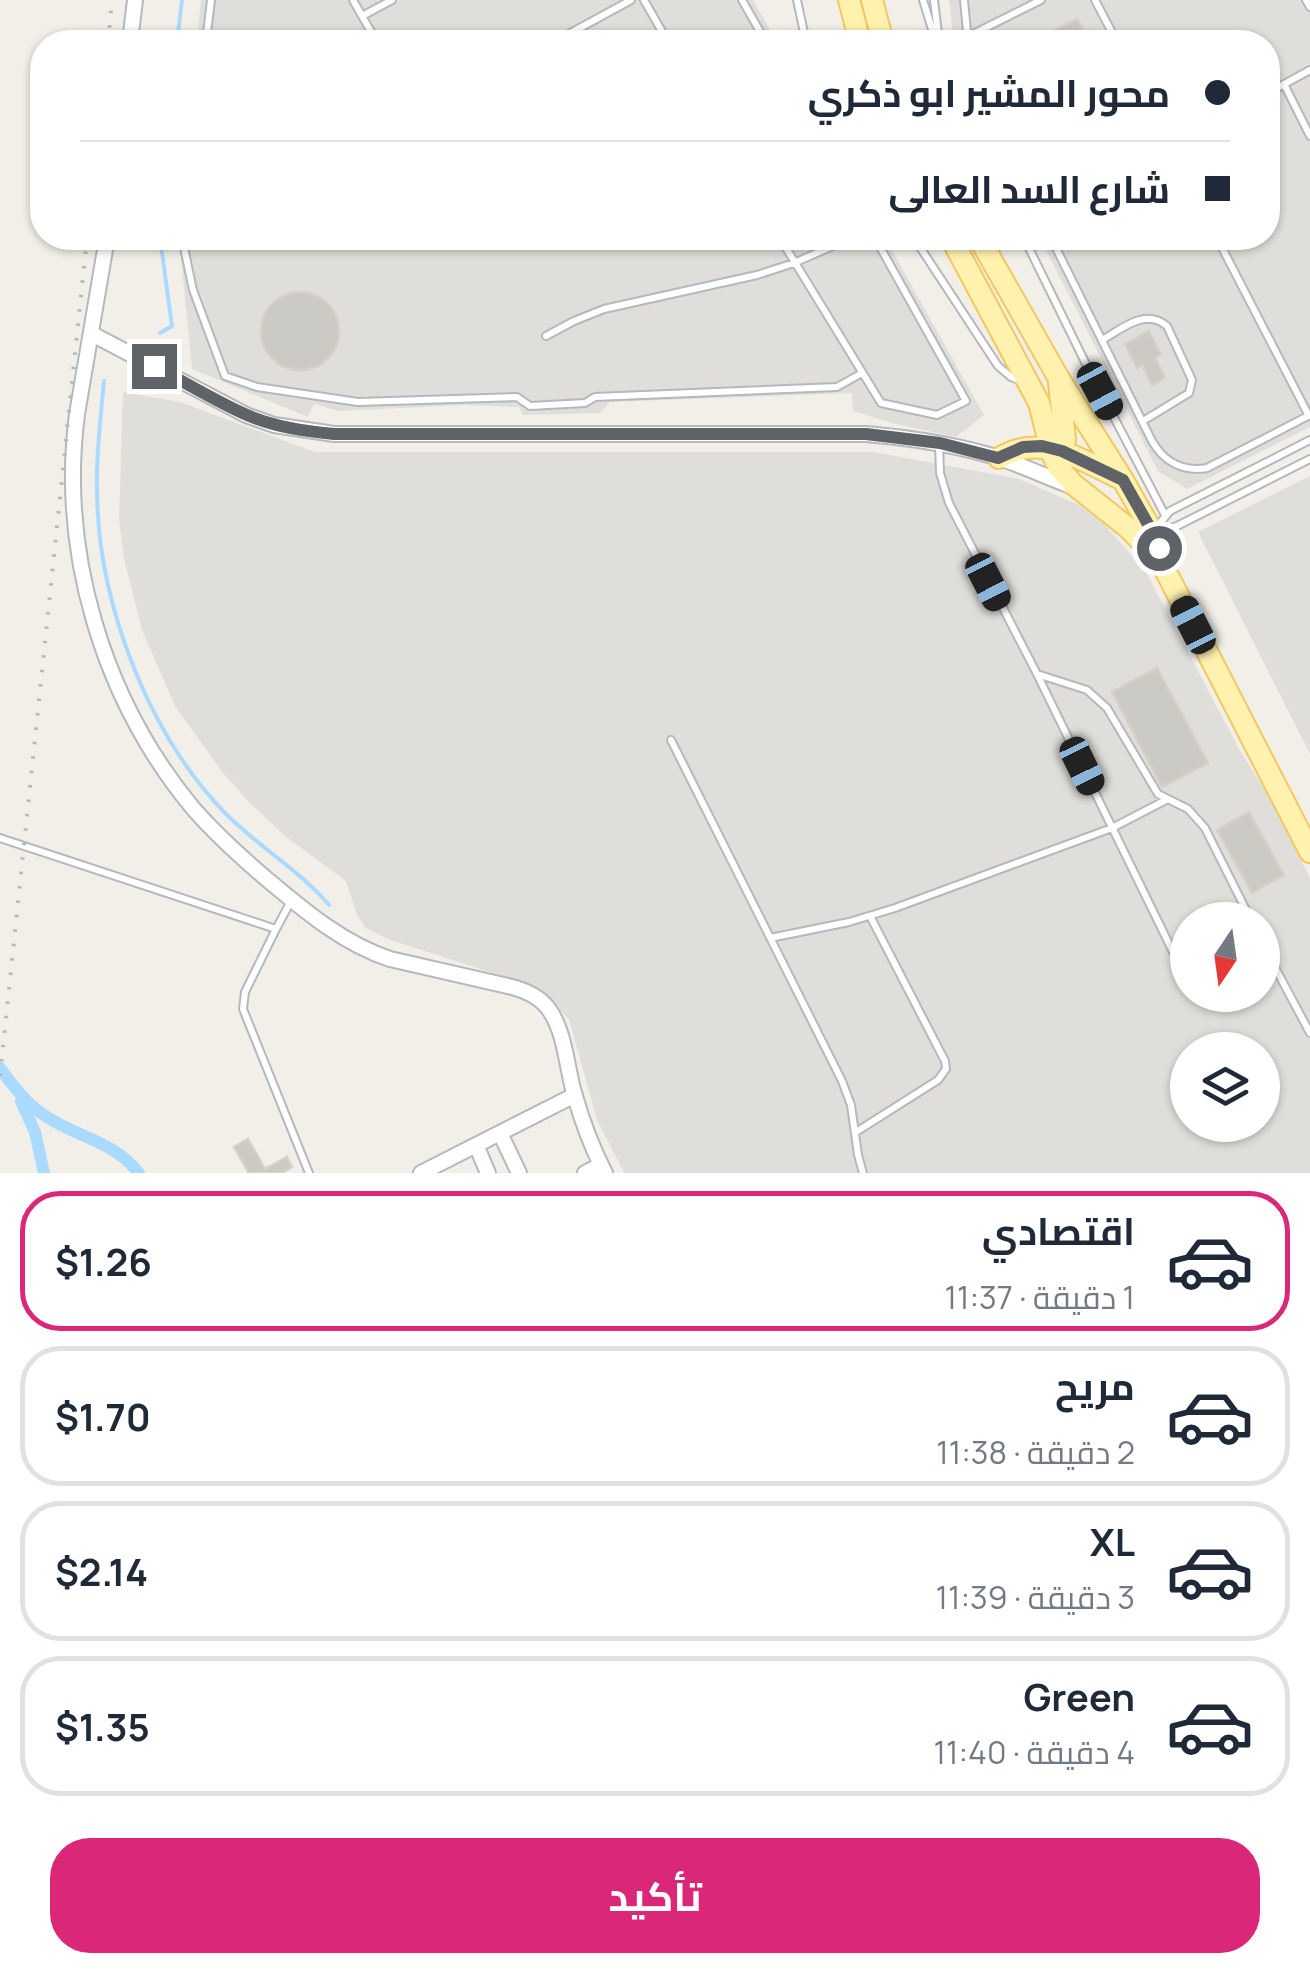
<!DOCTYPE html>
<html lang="ar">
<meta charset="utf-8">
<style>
body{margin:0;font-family:Manrope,Cairo,sans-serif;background:#f2f2f3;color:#1f2937;direction:rtl;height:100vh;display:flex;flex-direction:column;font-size:38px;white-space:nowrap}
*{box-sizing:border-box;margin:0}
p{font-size:32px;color:#747a83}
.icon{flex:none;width:55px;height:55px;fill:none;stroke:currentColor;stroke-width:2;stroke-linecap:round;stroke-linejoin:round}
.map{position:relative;height:1173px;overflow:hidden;direction:ltr}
.sheet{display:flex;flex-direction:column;background:#fff;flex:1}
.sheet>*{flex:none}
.hud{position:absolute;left:30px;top:30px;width:1250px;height:220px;border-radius:40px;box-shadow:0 2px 8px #0004;direction:rtl;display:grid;align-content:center;height:220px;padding:0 50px;background:#fff}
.needle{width:65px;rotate:193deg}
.tools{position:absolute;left:1170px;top:902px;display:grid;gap:20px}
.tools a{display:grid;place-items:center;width:110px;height:110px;border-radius:50%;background:#fff;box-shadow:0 2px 8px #0004;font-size:50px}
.end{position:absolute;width:45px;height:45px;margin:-22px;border:12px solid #5f6368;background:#fff;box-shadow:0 0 0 5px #fff}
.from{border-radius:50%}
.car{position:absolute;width:30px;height:60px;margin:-30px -15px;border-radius:12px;box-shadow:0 0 8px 2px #0007;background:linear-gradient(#222 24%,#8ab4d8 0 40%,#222 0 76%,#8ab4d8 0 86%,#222 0)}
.hud b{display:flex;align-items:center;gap:35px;height:95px;font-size:38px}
.hud b+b{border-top:2px solid #e0e1e3}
.hud i{width:25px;height:25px;background:#1f2937}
ul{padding:18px 0 0;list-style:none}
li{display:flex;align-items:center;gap:30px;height:140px;margin:0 20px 15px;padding:0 30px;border:5px solid #e0e1e3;border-radius:40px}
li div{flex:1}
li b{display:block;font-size:38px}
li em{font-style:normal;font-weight:700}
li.active{border-color:#db2777}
li>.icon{width:90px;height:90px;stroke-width:1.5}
.primary-button{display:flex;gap:20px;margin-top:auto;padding:20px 50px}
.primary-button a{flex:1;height:115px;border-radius:40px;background:#db2777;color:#fff;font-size:40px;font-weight:700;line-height:115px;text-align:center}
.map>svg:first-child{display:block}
</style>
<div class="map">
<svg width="1310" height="1173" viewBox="0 0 1310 1173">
<rect width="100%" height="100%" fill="#f1efe8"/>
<!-- industrial -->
<path fill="#e0deda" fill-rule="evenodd" d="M201 0H753L777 42H197Z
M949 0H1310V427L1187 489 1158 471 1040 238H1268V42H954Z
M179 238H885L984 415 956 437 892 423 853 411 852 393 610 402 600 413 523 415 519 407 466 405 338 411 314 404 308 417 192 369Z
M123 392 180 402 315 452H874L1019 479 1079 505 1105 525 1146 572 1239 749 1268 795 1310 878V1173H624L597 1120 569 1019 532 986 388 939 366 928 357 915 346 881 285 836 247 800 223 773 175 706 142 630 124 559 119 520ZM1188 920H1262V995H1188ZM1188 1050H1262V1125H1188Z
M1310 476V754L1198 532Z"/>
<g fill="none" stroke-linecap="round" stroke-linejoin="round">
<!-- stream -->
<path stroke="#aadaff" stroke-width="4" d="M177 42 182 0
M160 238 172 326 160 333
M104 381C101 416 96 452 97 488 97 600 147 733 226 814 259 847 299 870 329 905"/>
<!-- canal -->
<path stroke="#aadaff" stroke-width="12" d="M0 1068C13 1086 26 1103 44 1115 77 1138 111 1139 139 1173
M21 1101 35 1132 44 1173"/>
</g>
<!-- building -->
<path fill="#cccac5" stroke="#d6d1c6" stroke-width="2.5" d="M1077 19 1085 34 1093 30 1099 41 1095 42H1031Z
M261 331a39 39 0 1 1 78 0a39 39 0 1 1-78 0Z
M1149 331 1161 355 1155 358 1165 378 1152 385 1142 365 1137 368 1125 344Z
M1157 668 1208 763 1162 787 1112 692Z
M1249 812 1284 875 1252 893 1217 830Z
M248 1139 265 1169 287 1157 292 1167 282 1173H249L234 1147Z"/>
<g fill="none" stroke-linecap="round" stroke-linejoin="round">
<defs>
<path id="lane" d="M353 0 362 16 392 0
M644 0 668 42
M742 0 766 42
M797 0 806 42
M923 0 936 42
M934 0 939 42
M964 0 968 42
M1095 0 1117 42
M1306 0 1310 7
M362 16 377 42
M967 37 1041 0
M206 42 211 0
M554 42 631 0
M1284 84 1310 136
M1268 93 1310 70
M182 238 193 290 225 376 257 387 358 402 517 397 530 406 585 403 595 397 837 387 862 373
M780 238 881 403 937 415 966 401 875 238
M914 238 998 366 1011 377 1023 382
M1024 238 1084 360 1165 515
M1051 238 1152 441C1164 462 1183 472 1207 468L1310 415
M1217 238 1309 416
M546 336 574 321 604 309 757 275 794 263 851 238
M1102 340C1123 328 1145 308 1167 326L1192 380 1189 393 1143 421
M939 444 940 473 949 503 1037 674 1087 690 1107 708 1158 794 1188 809 1205 828 1251 920
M1156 528 1170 511 1310 440
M1154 532 1177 526 1310 459
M1037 674 1174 954 1179 960 1188 962
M671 740 842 1081 851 1105 858 1155 863 1173
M0 838 276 929 291 901
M276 929 245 992 243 1009 309 1173
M770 938 849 922 895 908 1112 828 1166 800
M1262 943 1310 1033
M856 1132 938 1080 946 1069 945 1061 870 916"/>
<path id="street" d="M130 42 135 0
M107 238 77 414C59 553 103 699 192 807 215 834 242 858 269 881 306 912 344 944 390 959L512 987C527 991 541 997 550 1011 565 1033 567 1068 574 1093 582 1121 592 1148 605 1173
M92 334 246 415 274 425 334 434H866C913 438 960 445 1005 460 1028 468 1049 478 1071 486
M500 1133 519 1173
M476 1145 488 1173
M421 1173 575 1095
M585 1173 601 1165"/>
<path id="primary" d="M849 0 860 42
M872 0 883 42
M951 238 1039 403 1052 454 1059 468 1073 484 1127 527 1160 560
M979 238 1058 377 1123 480 1153 533 1158 544 1160 560 1310 852
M1059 383 1065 439 1062 451
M999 458C1042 432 1081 460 1121 479"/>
</defs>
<!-- lane casing -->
<use href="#lane" stroke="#b5b8bc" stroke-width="10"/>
<!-- street casing -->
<use href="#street" stroke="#b5b8bc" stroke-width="18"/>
<!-- primary casing -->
<use href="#primary" stroke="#f2c960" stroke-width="24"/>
<!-- lane -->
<use href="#lane" stroke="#fff" stroke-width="6"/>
<!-- street -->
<use href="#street" stroke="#fff" stroke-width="14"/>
<!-- primary -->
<use href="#primary" stroke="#fff2af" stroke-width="20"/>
<!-- rail -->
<path stroke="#b6b7b8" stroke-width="4" stroke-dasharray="2.5 12" stroke-linecap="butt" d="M108 42 112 0
M0 1076 87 238"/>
</g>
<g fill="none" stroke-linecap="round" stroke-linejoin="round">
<!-- route -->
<path stroke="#5f6368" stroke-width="12" d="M154 366C185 382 215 401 247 415 275 427 304 431 334 434H866L940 443 998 458 1023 447 1042 446 1062 451 1123 480 1153 533 1159 548"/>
</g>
</svg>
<div class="tools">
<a><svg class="needle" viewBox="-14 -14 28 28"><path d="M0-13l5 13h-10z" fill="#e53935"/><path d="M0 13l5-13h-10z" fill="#747a83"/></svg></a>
<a><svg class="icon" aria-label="layers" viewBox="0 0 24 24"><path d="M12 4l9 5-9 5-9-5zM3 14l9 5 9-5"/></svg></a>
</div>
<i class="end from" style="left:1159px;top:548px"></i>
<i class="end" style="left:154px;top:366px"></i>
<i class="car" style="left:1100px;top:391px;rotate:152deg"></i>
<i class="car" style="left:988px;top:582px;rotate:153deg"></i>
<i class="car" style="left:1193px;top:625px;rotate:333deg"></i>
<i class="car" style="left:1082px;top:766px;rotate:154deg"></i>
<div class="hud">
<b><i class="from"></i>محور المشير ابو ذكري</b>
<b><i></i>شارع السد العالى</b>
</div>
</div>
<section class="sheet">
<ul>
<li class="active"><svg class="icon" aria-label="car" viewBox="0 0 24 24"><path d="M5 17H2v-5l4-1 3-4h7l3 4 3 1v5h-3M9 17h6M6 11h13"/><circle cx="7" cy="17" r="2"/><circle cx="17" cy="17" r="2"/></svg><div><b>اقتصادي</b><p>1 دقيقة · 11:37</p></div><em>$1.26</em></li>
<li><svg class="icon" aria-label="car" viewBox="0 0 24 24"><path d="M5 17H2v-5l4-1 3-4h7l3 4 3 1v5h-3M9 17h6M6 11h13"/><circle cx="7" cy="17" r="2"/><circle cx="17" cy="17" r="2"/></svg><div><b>مريح</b><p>2 دقيقة · 11:38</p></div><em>$1.70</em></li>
<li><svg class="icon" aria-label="car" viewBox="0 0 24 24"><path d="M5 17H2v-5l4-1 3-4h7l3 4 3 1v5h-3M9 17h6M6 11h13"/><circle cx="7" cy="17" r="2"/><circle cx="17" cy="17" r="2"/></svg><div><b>XL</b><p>3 دقيقة · 11:39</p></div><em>$2.14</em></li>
<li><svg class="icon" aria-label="car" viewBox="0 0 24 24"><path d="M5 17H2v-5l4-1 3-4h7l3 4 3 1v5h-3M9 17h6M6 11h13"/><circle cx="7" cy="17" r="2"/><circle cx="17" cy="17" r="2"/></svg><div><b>Green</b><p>4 دقيقة · 11:40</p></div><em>$1.35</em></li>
</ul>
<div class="primary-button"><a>تأكيد</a></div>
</section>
